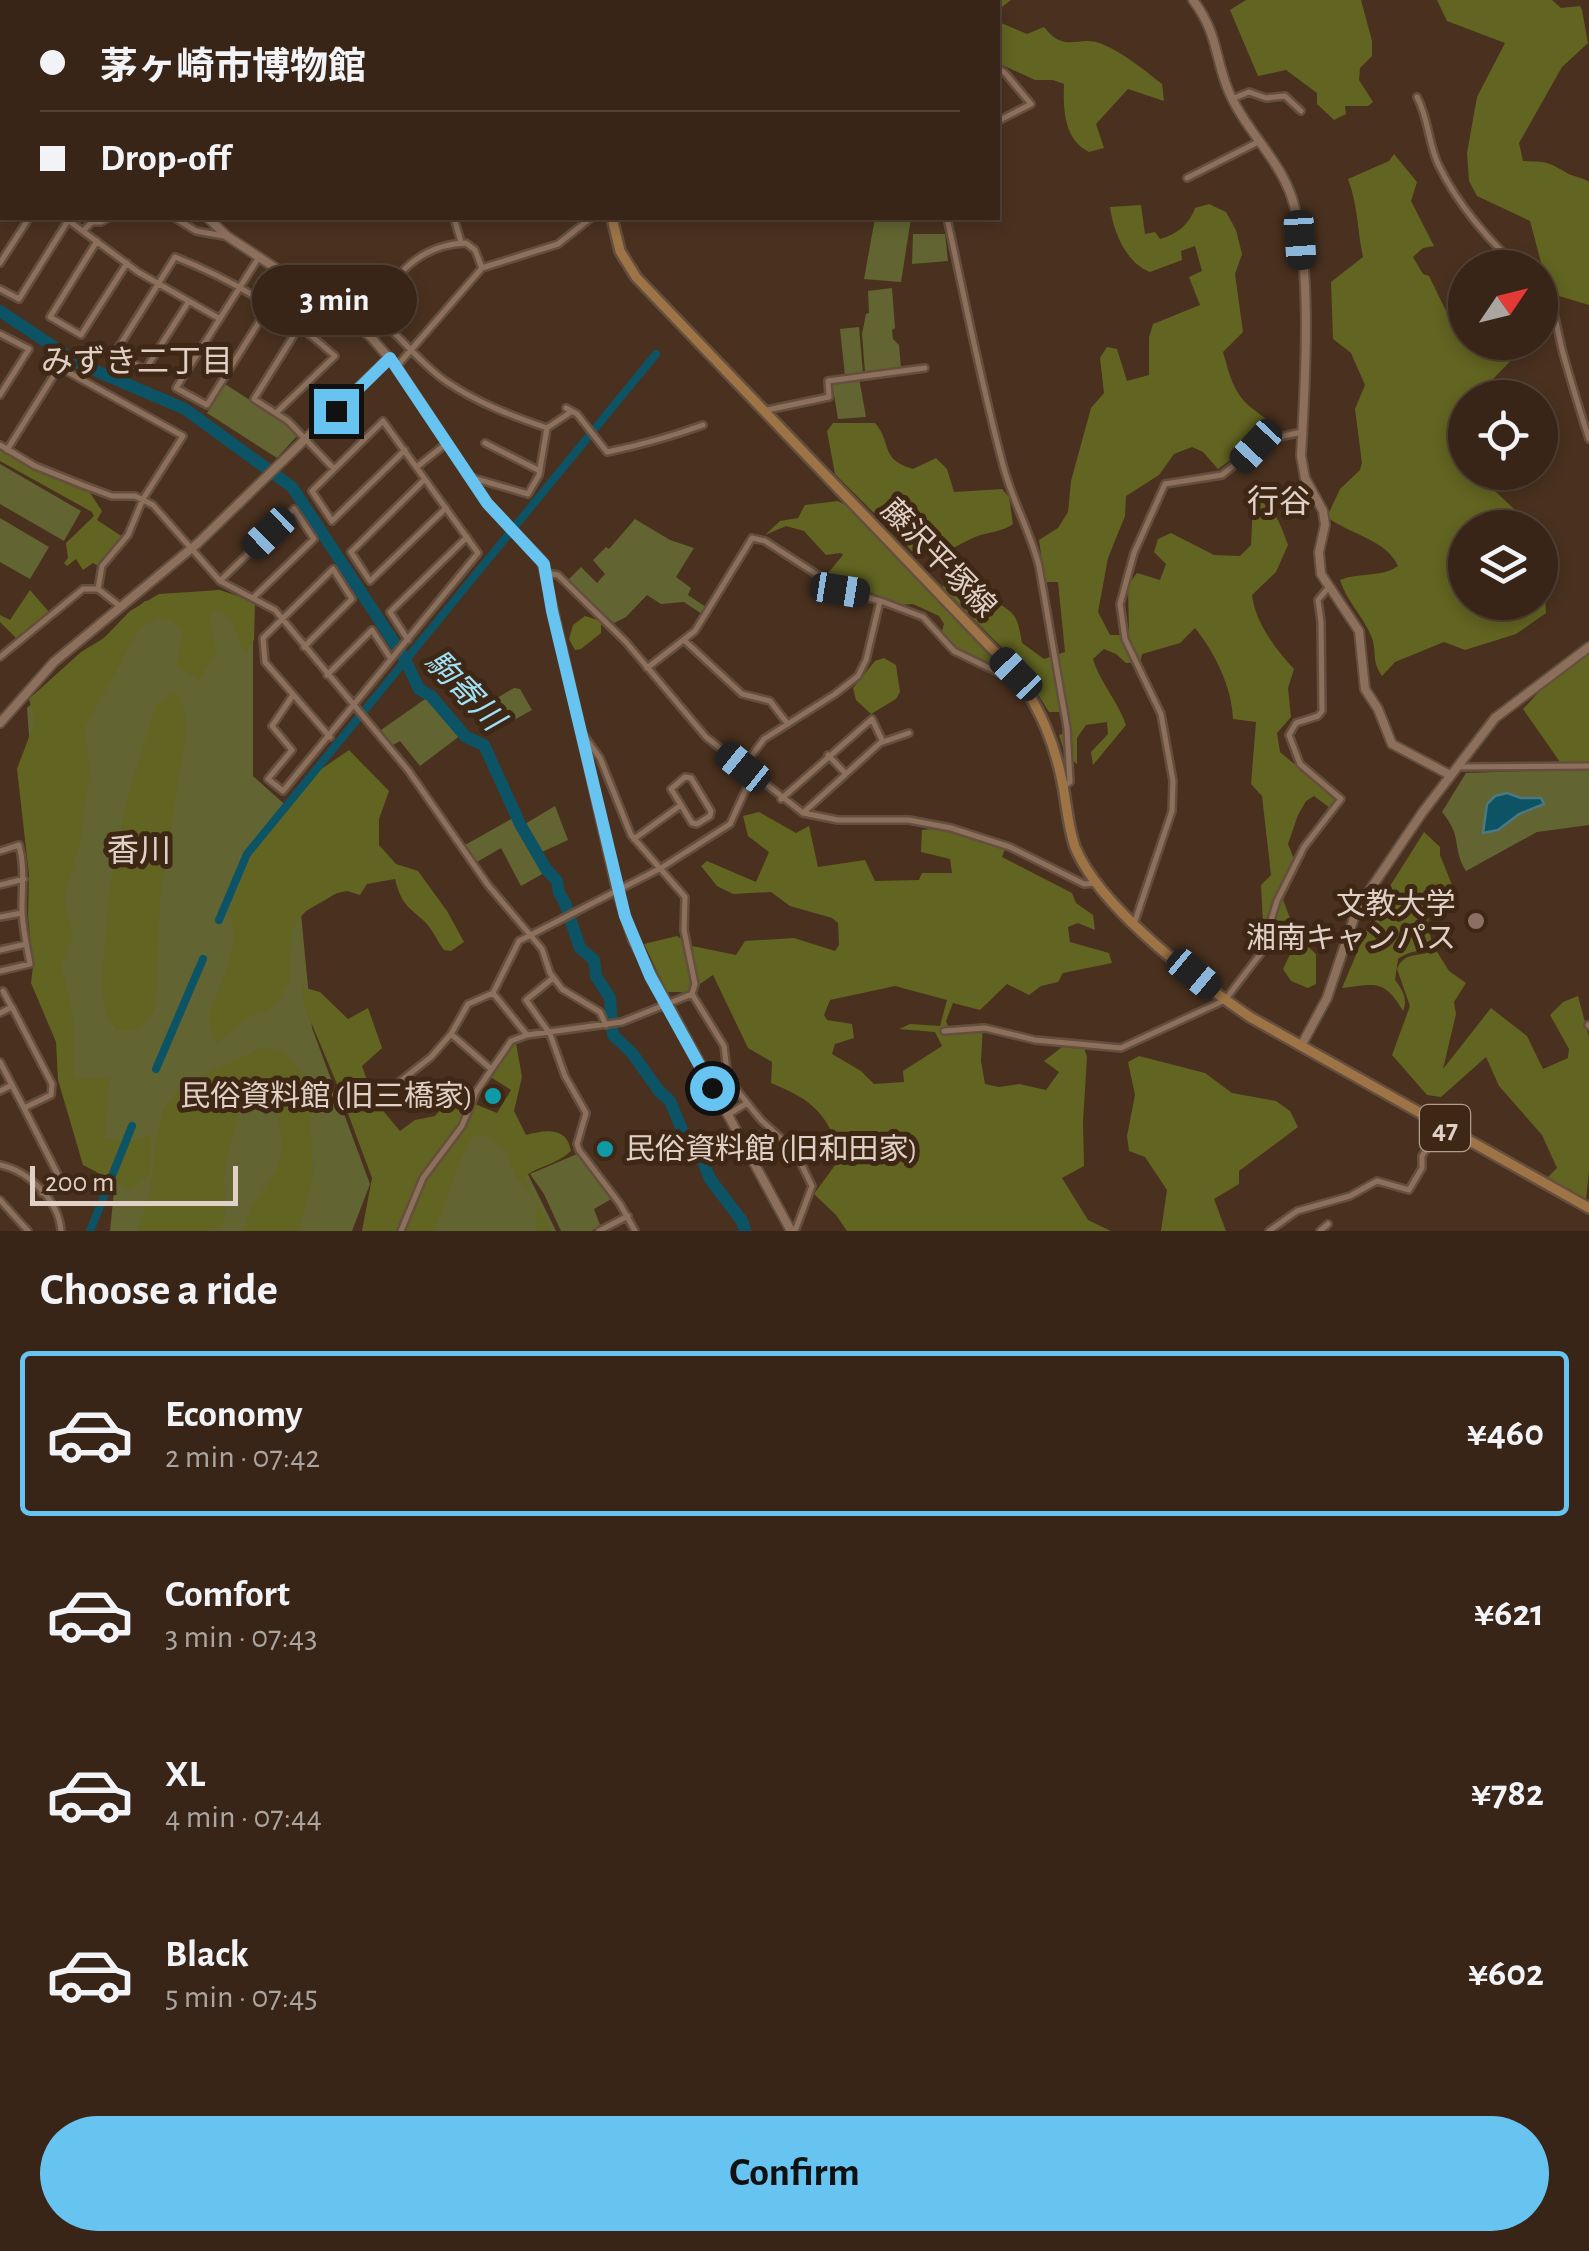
<!DOCTYPE html>
<meta charset="utf-8">
<style>
body{margin:0;font-family:"Alegreya Sans","Noto Sans JP",sans-serif;background:#433124;color:#f1f3f6;height:100vh;display:flex;flex-direction:column;font-size:38px;white-space:nowrap}
*{box-sizing:border-box;margin:0}
p{font-size:32px;color:#aba5a1}
.icon{flex:none;width:55px;height:55px;fill:none;stroke:currentColor;stroke-width:2;stroke-linecap:round;stroke-linejoin:round}
.map{position:relative;height:1231px;overflow:hidden}
.details{display:flex;flex-direction:column;background:#382517;flex:1}
.details>*{flex:none}
.banner{position:absolute;left:0px;top:0px;width:1000px;height:220px;box-shadow:0 5px 15px #0003,0 0 0 2px #524236;display:grid;align-content:center;height:220px;padding:0 40px;background:#382517}
.needle{width:65px;rotate:55deg}
.tools{position:absolute;left:1448px;top:250px;display:grid;gap:20px}
.tools a{display:grid;place-items:center;width:110px;height:110px;border-radius:50%;background:#382517;box-shadow:0 5px 15px #0003,0 0 0 2px #524236;font-size:50px}
.scale{position:absolute;left:30px;bottom:25px;width:208px;box-sizing:border-box;padding-left:10px;border:5px solid #e0d0c5;border-top:0;font-size:28px;line-height:35px;white-space:nowrap;color:#e0d0c5;-webkit-text-stroke:8px #3f2715;paint-order:stroke}
.end{position:absolute;width:45px;height:45px;margin:-22px;border:12px solid #67c4f0;background:#111;box-shadow:0 0 0 5px #111}
.from{border-radius:50%}
.bubble{position:absolute;height:70px;border-radius:35px;background:#382517;box-shadow:0 5px 15px #0003,0 0 0 2px #524236;font-size:32px;font-weight:700;line-height:70px;text-align:center}
.car{position:absolute;width:30px;height:60px;margin:-30px -15px;border-radius:12px;box-shadow:0 0 8px 2px #0007;background:linear-gradient(#222 24%,#8ab4d8 0 40%,#222 0 76%,#8ab4d8 0 86%,#222 0)}
.banner b{display:flex;align-items:center;gap:35px;height:95px;font-size:38px}
.banner b+b{border-top:2px solid #524236}
.banner i{width:25px;height:25px;background:#f1f3f6}
ul{padding:0;list-style:none}
li{display:flex;align-items:center;gap:30px;height:165px;margin:0 20px 15px;padding:0 20px;border:5px solid transparent;border-radius:10px}
li div{flex:1}
li b{display:block;font-size:38px}
li em{font-style:normal;font-weight:700}
li.active{border-color:#67c4f0}
li>.icon{width:90px;height:90px;stroke-width:1.5}
h2{padding:0 40px;font-size:45px;line-height:120px}
.primary-button{display:flex;gap:20px;margin-top:auto;padding:20px 40px}
.primary-button a{flex:1;height:115px;border-radius:60px;background:#67c4f0;color:#111;font-size:40px;font-weight:700;line-height:115px;text-align:center}
.map>svg:first-child{display:block}
</style>
<div class="map">
<svg width="1589" height="1231" viewBox="0 0 1589 1231">
<rect width="100%" height="100%" fill="#4a311f"/>
<!-- green -->
<path fill="#626531" d="M875 218H911L901 282 864 279Z
M913 234H945L948 261 912 264Z
M892 288 895 328 892 330 893 339 899 345 901 368 865 372 862 334 866 314 869 313 868 291Z
M859 327 863 373 845 376 840 329Z
M859 378 866 417 838 419 832 382Z
M225 384 284 422 297 436 277 458 207 413Z
M0 464 81 511 64 541 0 504Z
M0 518 49 547 30 579 0 562Z
M635 519 670 540 694 548 676 577 691 588 688 595 706 607 702 614 684 602 661 604 647 595 626 617 614 623 568 580 581 567 597 583 605 574 593 560 606 547 609 549Z
M145 601 253 602V776L291 810 312 1028 370 1184 352 1231H110L114 1191 64 1089 37 843 27 708Z
M514 688 520 689 532 710 492 732 475 711Z
M428 697 461 735 420 766 400 741 393 745 381 730Z
M1589 769V825L1537 832 1466 871C1451 847 1464 839 1442 812L1466 773Z
M555 806 568 840 542 852 525 824Z
M513 818 544 873 521 886 501 848 477 862 465 845Z
M473 1117 509 1136 556 1231H413Z
M577 1154 613 1198 594 1209 600 1225 592 1231H561L544 1194 530 1174Z"/>
<!-- forest -->
<path fill="#626421" fill-rule="evenodd" d="M958 0H1011L998 10 999 22 1027 34 1044 27C1066 55 1078 34 1102 44 1124 53 1144 70 1162 84L1164 101 1128 89 1096 124 1104 148 1089 152C1064 140 1063 109 1064 84L1053 80H1035L998 63V2H956Z
M1246 0H1361L1372 41V56L1360 68 1359 80 1373 102 1368 106H1345L1346 114 1334 120 1317 104V93L1286 70 1258 76 1230 10Z
M1437 0H1552L1561 8 1580 6 1582 10 1588 43 1562 67 1519 143 1523 161C1544 162 1547 161 1565 172 1573 177 1582 177 1589 182V305L1559 296 1543 270 1530 221 1477 196 1469 181 1467 153 1477 97 1505 43 1447 21Z
M1394 154 1417 182 1411 201 1434 246 1423 248 1413 257 1423 274 1429 276 1451 321 1459 325 1465 324V342L1526 345 1492 380 1497 397 1465 398V472L1498 473 1493 474 1495 491 1533 527 1465 528V602H1540V574L1544 576 1546 613 1516 634 1465 650 1444 642 1395 662 1382 676C1371 660 1377 653 1372 638 1364 617 1347 602 1340 580 1359 572 1381 578 1398 566 1387 540 1349 534 1327 517L1340 489 1360 470 1362 463 1355 409 1365 385 1351 353 1333 339 1331 282 1363 257C1357 229 1358 205 1348 179L1389 161Z
M1209 204 1226 212 1236 230 1242 254 1235 274 1243 332 1223 352C1229 372 1232 390 1248 405 1257 413 1265 416 1272 427L1264 436 1218 469 1203 452 1192 447 1174 454 1159 475 1126 496 1125 516 1108 558 1098 612 1110 635H1129L1128 585 1137 573 1160 580 1166 564 1154 552 1158 539 1171 533 1214 555 1240 556 1251 545 1253 504 1258 501C1276 507 1282 529 1288 545L1276 572 1252 595C1255 622 1276 650 1294 669L1288 688 1291 717 1277 733 1280 752 1336 799 1330 808 1314 796 1306 801 1298 815 1288 844 1294 859 1279 889 1297 937 1316 954V984L1308 988 1291 981 1283 969 1293 948 1263 923 1261 885 1271 875 1262 796 1251 784 1256 722 1233 719C1232 687 1215 653 1195 628L1180 643 1142 654 1140 662 1126 663 1116 654 1104 649 1093 659C1100 683 1118 701 1126 725L1093 765 1091 752 1108 734 1107 722 1086 725 1077 738V764L1065 754 1059 735 1070 731 1069 712H1049L1020 666 943 588 944 578 955 570 965 569C975 576 978 585 987 593 1010 616 1016 604 1022 643L1044 659 1065 652 1058 582H1045L1039 540 1058 528 1068 512 1071 481 1091 408 1104 393 1100 358 1107 347 1117 349 1127 381 1149 375V337L1153 324 1200 305 1189 277 1202 271 1195 246 1181 251 1182 260 1150 272C1126 263 1113 231 1110 207L1141 205 1145 234 1155 232 1160 239C1177 234 1189 225 1195 208Z
M833 423H875C893 444 879 459 913 469L936 458 947 469 954 492 1002 489 1009 497 1013 524C1002 532 988 532 975 537 950 548 947 557 915 554L835 474 827 431Z
M0 449 33 470 88 490 102 511 97 520 123 537 98 566 93 563 83 570 76 559 67 566 64 563 68 558 66 543 94 516 92 512 0 461Z
M838 501 849 507 1001 666 1002 673 959 651 942 631 944 624 939 616 913 604 899 605 872 593 830 582 828 573 843 555 841 553 826 555 804 531 786 526 765 535 780 521 798 518 805 505Z
M30 590 49 612 16 638 0 622V615L10 620Z
M220 590 255 602 254 640 245 653 230 619 219 610 210 614 216 652 199 680 177 666 182 630 170 620 158 618 139 629 84 729 90 768 81 838 64 898 73 936 61 964 73 1014 74 1078H109L105 1138 131 1141 151 1135 150 1173 131 1190 83 1165 58 1080 56 1042 31 983 33 966 28 916 29 875 17 769 35 721 29 699 81 652 104 638 130 611 159 594Z
M585 616 601 621V633L581 649 575 650 569 639 573 625Z
M1589 652V762H1560L1523 709 1550 680Z
M884 658 896 665 900 692 896 699 871 714 856 700 853 688 875 661Z
M173 693 178 694 185 711 186 734 160 896 156 1003C150 1026 139 1031 116 1030L105 1011 102 984 109 894 126 802 151 721 157 704Z
M349 750 389 791 379 819V845L396 864 418 871 447 911 464 942 451 951 444 950C437 941 432 928 424 921 407 906 401 903 395 879L367 884 360 895 347 891 337 893 306 911 297 921 292 932 290 978 277 1002 267 1011 253 1015 234 1027 217 1043 212 1036 209 1015 229 962 234 936 229 911 254 851 281 811 320 770Z
M759 812 796 833 809 826 818 867 865 860 875 881 919 880 922 873H952L950 859 921 852 922 830C948 826 980 841 1005 849L1002 857 1072 893 1076 903 1093 915 1095 930 1078 923 1068 927 1070 942 1109 953 1112 963 1063 973 1058 982 1041 986 1029 995 1007 984 980 1010 953 1003 946 1021 949 1028 983 1023 981 1061 985 1084 999 1087 1019 1084 1046 1090 1059 1072 1044 1061 1062 1047 1084 1048 1087 1057 1083 1121 1084 1166 1062 1178 1088 1220 1111 1231H847L836 1215 814 1194 841 1157C828 1114 813 1100 771 1083L772 1062 748 1048 713 975 688 992H667L644 944 677 936 692 946 736 955 745 941 794 938 835 951 839 945 838 923 832 918 790 906 771 892 733 894 717 886 701 866 707 861 756 882 769 852 748 836 743 816ZM895 986 947 1000 940 1026 910 1024 899 1029 935 1032 942 1046 903 1071 904 1082 874 1084 861 1071 832 1054 835 1044 854 1038 852 1024 827 1020 824 1015 830 1000Z
M1424 832 1440 847V855L1452 885C1429 908 1423 913 1433 946 1420 952 1410 950 1398 959L1395 980C1403 990 1408 1000 1403 1011 1384 979 1376 984 1342 988L1375 910Z
M1436 950 1449 971 1466 983 1454 1002 1456 1014 1443 1069 1491 1008 1527 1036 1543 1069 1568 1058 1569 1049 1550 1015 1563 1002 1578 996 1589 1037V1170L1586 1200 1548 1177 1557 1168 1542 1135 1499 1086 1486 1057 1441 1097 1427 1095 1392 1055 1410 1006 1397 969C1405 950 1420 958 1436 950Z
M302 987 320 992 348 1019 368 1008 382 1048 362 1066 374 1100 400 1131 415 1120 435 1116 453 1095 497 1113 511 1090 489 1076 508 1048 516 1043 522 1077 514 1111 526 1135C544 1130 567 1126 571 1151 556 1165 540 1165 524 1177L551 1231H537L536 1202 517 1177 506 1152 486 1135H474C455 1163 448 1200 434 1231H362L372 1178 337 1084 305 1008Z
M264 1047 282 1051 304 1076 310 1117 313 1177 299 1231H244C247 1205 266 1190 277 1168 289 1143 278 1096 253 1082L249 1084C240 1112 229 1141 225 1170 222 1190 229 1205 223 1225L212 1231H137L150 1194 157 1134 164 1108 183 1084Z
M1139 1056 1205 1073 1232 1093 1276 1101 1290 1111 1298 1127 1239 1171V1184L1214 1199 1226 1231H1161L1167 1190 1145 1157 1129 1151 1127 1136 1135 1095 1128 1062Z"/>
<!-- water -->
<path fill="#0c5366" stroke="#4c7882" stroke-width="2.5" d="M1507 793 1521 798H1541L1544 804 1519 814 1498 830 1483 833 1487 804 1495 796Z"/>
<g fill="none" stroke-linecap="round" stroke-linejoin="round">
<!-- canal -->
<path stroke="#0c5366" stroke-width="8" d="M909 2 917 0
M219 920 247 854 656 354
M156 1069 203 959
M90 1231 132 1126"/>
<!-- river -->
<path stroke="#0c5366" stroke-width="12" d="M0 311 80 364 185 409 292 487 405 659 419 689 431 696 466 737 484 745 520 824 546 869 557 881 559 893 565 903 580 948 594 960 596 976 610 998 613 1035 632 1053 659 1091 670 1101 682 1130 699 1151 710 1179 742 1221 745 1231"/>
<defs>
<path id="street" d="M335 0V2
M783 2H840
M923 2 931 0
M998 68 1005 73 1031 104 998 121
M1417 97C1429 119 1428 144 1439 166 1457 203 1488 240 1519 268
M1232 99 1249 92 1266 98 1285 96 1301 111
M1187 178 1260 141
M65 218 138 272 220 319
M175 218 196 231 224 236
M454 218 461 242
M947 218C965 300 981 383 1003 465 1012 500 1030 531 1039 566L1067 728 1070 782 1063 787
M84 230 92 222H101L108 218
M97 241 50 317 81 335 127 263
M259 257 176 388 207 405 269 306
M0 263 29 218
M1540 284C1556 305 1556 328 1563 353 1571 382 1580 411 1589 439
M0 289 19 299 69 219
M321 296C382 300 403 352 447 382 478 403 512 416 547 428
M189 301 145 370 115 353 175 257C234 280 288 314 335 356L276 413
M299 327 254 399 288 421 334 469
M0 334 29 349 0 395
M370 336C380 288 412 245 466 243L475 250 482 268
M397 366 482 268 558 244 591 218
M566 408 577 414 607 452C641 445 670 437 703 425
M767 410 829 397 828 381 925 368
M485 443 540 471
M0 445 35 466 85 486 112 496H135L153 505 220 581 275 610 408 770 488 885 542 949 550 973 562 989 600 1012 606 1025
M7 450 59 367 183 436 143 499 128 535 102 566 98 589
M418 466 447 443
M473 478 528 494 539 475 547 428 571 412
M425 479 351 552 370 581 446 508
M546 573 558 575 626 642 706 737 803 813 838 820H909L951 828 1010 847 1084 884 1095 883
M220 581 294 509 314 539 253 598
M881 601 923 617 954 651 1020 683
M408 640 390 612 467 537
M685 641 742 694 770 701 787 723
M304 647 352 599 333 569 263 638 265 662 330 737
M0 657 83 589H98L121 607
M647 668 695 631 752 538 765 541 841 590 880 601 866 660 858 676 835 694 764 739 743 767
M327 675 372 630 391 659
M293 695 272 726 292 750 268 779 283 791 478 553 383 421 312 491 332 521 405 450
M582 733 600 758 631 835 685 897 684 930 695 984 692 994 724 1046 728 1079 761 1120 795 1151 812 1186 795 1231
M828 755 846 774
M1458 767 1589 766
M781 799 872 719 883 742
M803 813 880 743 909 733
M634 839 681 805 671 789 685 777 691 778 711 811 710 816 697 824 692 823 681 805
M0 851 19 845C25 867 22 886 22 908 22 927 27 946 30 964L0 971
M0 885 24 879
M0 917 22 913
M1134 924 1172 811 1173 781 1161 714 1125 639 1120 604 1134 553 1165 484 1222 475 1265 440 1302 432
M0 950 26 944
M553 978 526 1000 550 1034 565 1076 586 1113 577 1144 579 1150 620 1204 635 1231
M3 991 11 1006
M0 1013 12 1007 52 1084 51 1095 24 1108 59 1177 42 1193
M1588 1025 1589 1026
M944 1031 985 1028 1035 1040 1121 1048 1225 1000 1261 953 1277 901 1304 847 1341 799 1300 764 1289 735 1296 723 1318 716 1322 711 1321 622 1318 600 1328 588
M451 1034 490 1068
M527 1035 493 993 519 941 661 868 730 824 752 776
M0 1062 24 1108
M0 1091 12 1085
M384 1094 431 1057 451 1034 468 1004 493 993
M729 1114 747 1103
M0 1165C29 1171 59 1201 61 1231
M0 1200 28 1231
M401 1231 423 1178 462 1126 476 1092 511 1041 527 1035 622 1022 692 994
M599 1231 628 1216
M1269 1231 1297 1211 1350 1196 1377 1181 1409 1190 1422 1168V1156L1441 1126
M1320 1231 1328 1224"/>
<path id="secondary" d="M1193 0C1219 35 1214 57 1229 92 1244 127 1274 154 1289 190 1314 252 1305 387 1301 456L1305 478 1323 511 1325 525 1319 552 1321 574 1359 631 1365 689 1378 709 1392 744 1450 775
M0 45 2 46
M0 189 2 184
M208 218 227 236 318 296 370 336 396 366 487 503 542 561 617 891 633 940 791 1231
M0 723 54 662 198 543 389 358
M1301 1046 1327 998 1357 909 1422 813 1495 718 1589 647"/>
<path id="primary" d="M559 0V2
M612 218 620 251 636 277 1016 674C1041 710 1055 744 1063 786 1067 807 1068 827 1075 847 1100 908 1195 979 1250 1017L1589 1208"/>
</defs>
<!-- street casing -->
<use href="#street" stroke="#644f3f" stroke-width="10"/>
<!-- secondary casing -->
<use href="#secondary" stroke="#644f3f" stroke-width="12"/>
<!-- primary casing -->
<use href="#primary" stroke="#644f3f" stroke-width="14"/>
<!-- street -->
<use href="#street" stroke="#8d705c" stroke-width="5"/>
<!-- secondary -->
<use href="#secondary" stroke="#8d705c" stroke-width="8"/>
<!-- primary -->
<use href="#primary" stroke="#9e7446" stroke-width="9"/>
</g>
<g fill="none" stroke-linecap="round" stroke-linejoin="round">
<!-- route -->
<path stroke="#67c4f0" stroke-width="12" d="M336 411 390 358 487 503 544 564 552 611 625 916 650 976 712 1088"/>
</g>
<!-- markers -->
<circle fill="#8d6e63" stroke="#3f2715" stroke-width="4" cx="1476" cy="921" r="10"/>
<g fill="#0f9aa8" stroke="#3f2715" stroke-width="4">
<circle cx="493" cy="1096" r="10"/>
<circle cx="605" cy="1149" r="10"/>
</g>
<g text-anchor="middle" stroke-width="10" stroke-linejoin="round" paint-order="stroke">
<!-- shield labels -->
<rect fill="#3f2715" stroke="#b09d90" stroke-width="2.5" x="1420" y="1105" width="50" height="46" rx="8"/>
<g font-size="28" font-weight="bold" fill="#e0d0c5">
<text x="1445" y="1138">47</text>
</g>
<!-- street labels -->
<g font-size="30" fill="#e0d0c5" stroke="#3f2715">
<text transform="translate(939 558) rotate(46)" y="10">藤沢平塚線</text>
</g>
<!-- poi labels -->
<g font-size="30" fill="#e0d0c5" stroke="#3f2715" text-anchor="end">
<text x="1456" y="914">文教大学<tspan x="1456" dy="34">湘南キャンパス</tspan></text>
<text x="473" y="1106">民俗資料館 (旧三橋家)</text>
<text x="625" y="1159" text-anchor="start">民俗資料館 (旧和田家)</text>
</g>
<!-- neighbourhood labels -->
<g font-size="32" fill="#e0d0c5" stroke="#3f2715">
<text x="137" y="372">みずき二丁目</text>
<text x="1279" y="512">行谷</text>
<text x="139" y="861">香川</text>
</g>
<!-- water labels -->
<g font-size="32" font-style="italic" fill="#a0e1f6" stroke="#3f2715">
<text transform="translate(465 690) rotate(46)" y="11">駒寄川</text>
</g>
</g>
</svg>
<div class="tools">
<a><svg class="needle" viewBox="-14 -14 28 28"><path d="M0-13l5 13h-10z" fill="#e53935"/><path d="M0 13l5-13h-10z" fill="#aba5a1"/></svg></a>
<a><svg class="icon" aria-label="locate" viewBox="0 0 24 24"><circle cx="12" cy="12" r="6"/><path d="M12 2v4M12 18v4M2 12h4M18 12h4"/></svg></a>
<a><svg class="icon" aria-label="layers" viewBox="0 0 24 24"><path d="M12 4l9 5-9 5-9-5zM3 14l9 5 9-5"/></svg></a>
</div>
<div class="scale">200 m</div>
<i class="end from" style="left:712px;top:1088px"></i>
<i class="end" style="left:336px;top:411px"></i>
<div class="bubble" style="left:252px;top:265px;width:165px">3 min</div>
<i class="car" style="left:1300px;top:240px;rotate:176deg"></i>
<i class="car" style="left:1256px;top:446px;rotate:223deg"></i>
<i class="car" style="left:269px;top:533px;rotate:226deg"></i>
<i class="car" style="left:840px;top:590px;rotate:99deg"></i>
<i class="car" style="left:1016px;top:674px;rotate:316deg"></i>
<i class="car" style="left:743px;top:767px;rotate:309deg"></i>
<i class="car" style="left:1194px;top:974px;rotate:130deg"></i>
<div class="banner">
<b><i class="from"></i>茅ヶ崎市博物館</b>
<b><i></i>Drop-off</b>
</div>
</div>
<section class="details">
<h2>Choose a ride</h2>
<ul>
<li class="active"><svg class="icon" aria-label="car" viewBox="0 0 24 24"><path d="M5 17H2v-5l4-1 3-4h7l3 4 3 1v5h-3M9 17h6M6 11h13"/><circle cx="7" cy="17" r="2"/><circle cx="17" cy="17" r="2"/></svg><div><b>Economy</b><p>2 min · 07:42</p></div><em>¥460</em></li>
<li><svg class="icon" aria-label="car" viewBox="0 0 24 24"><path d="M5 17H2v-5l4-1 3-4h7l3 4 3 1v5h-3M9 17h6M6 11h13"/><circle cx="7" cy="17" r="2"/><circle cx="17" cy="17" r="2"/></svg><div><b>Comfort</b><p>3 min · 07:43</p></div><em>¥621</em></li>
<li><svg class="icon" aria-label="car" viewBox="0 0 24 24"><path d="M5 17H2v-5l4-1 3-4h7l3 4 3 1v5h-3M9 17h6M6 11h13"/><circle cx="7" cy="17" r="2"/><circle cx="17" cy="17" r="2"/></svg><div><b>XL</b><p>4 min · 07:44</p></div><em>¥782</em></li>
<li><svg class="icon" aria-label="car" viewBox="0 0 24 24"><path d="M5 17H2v-5l4-1 3-4h7l3 4 3 1v5h-3M9 17h6M6 11h13"/><circle cx="7" cy="17" r="2"/><circle cx="17" cy="17" r="2"/></svg><div><b>Black</b><p>5 min · 07:45</p></div><em>¥602</em></li>
</ul>
<div class="primary-button"><a>Confirm</a></div>
</section>
